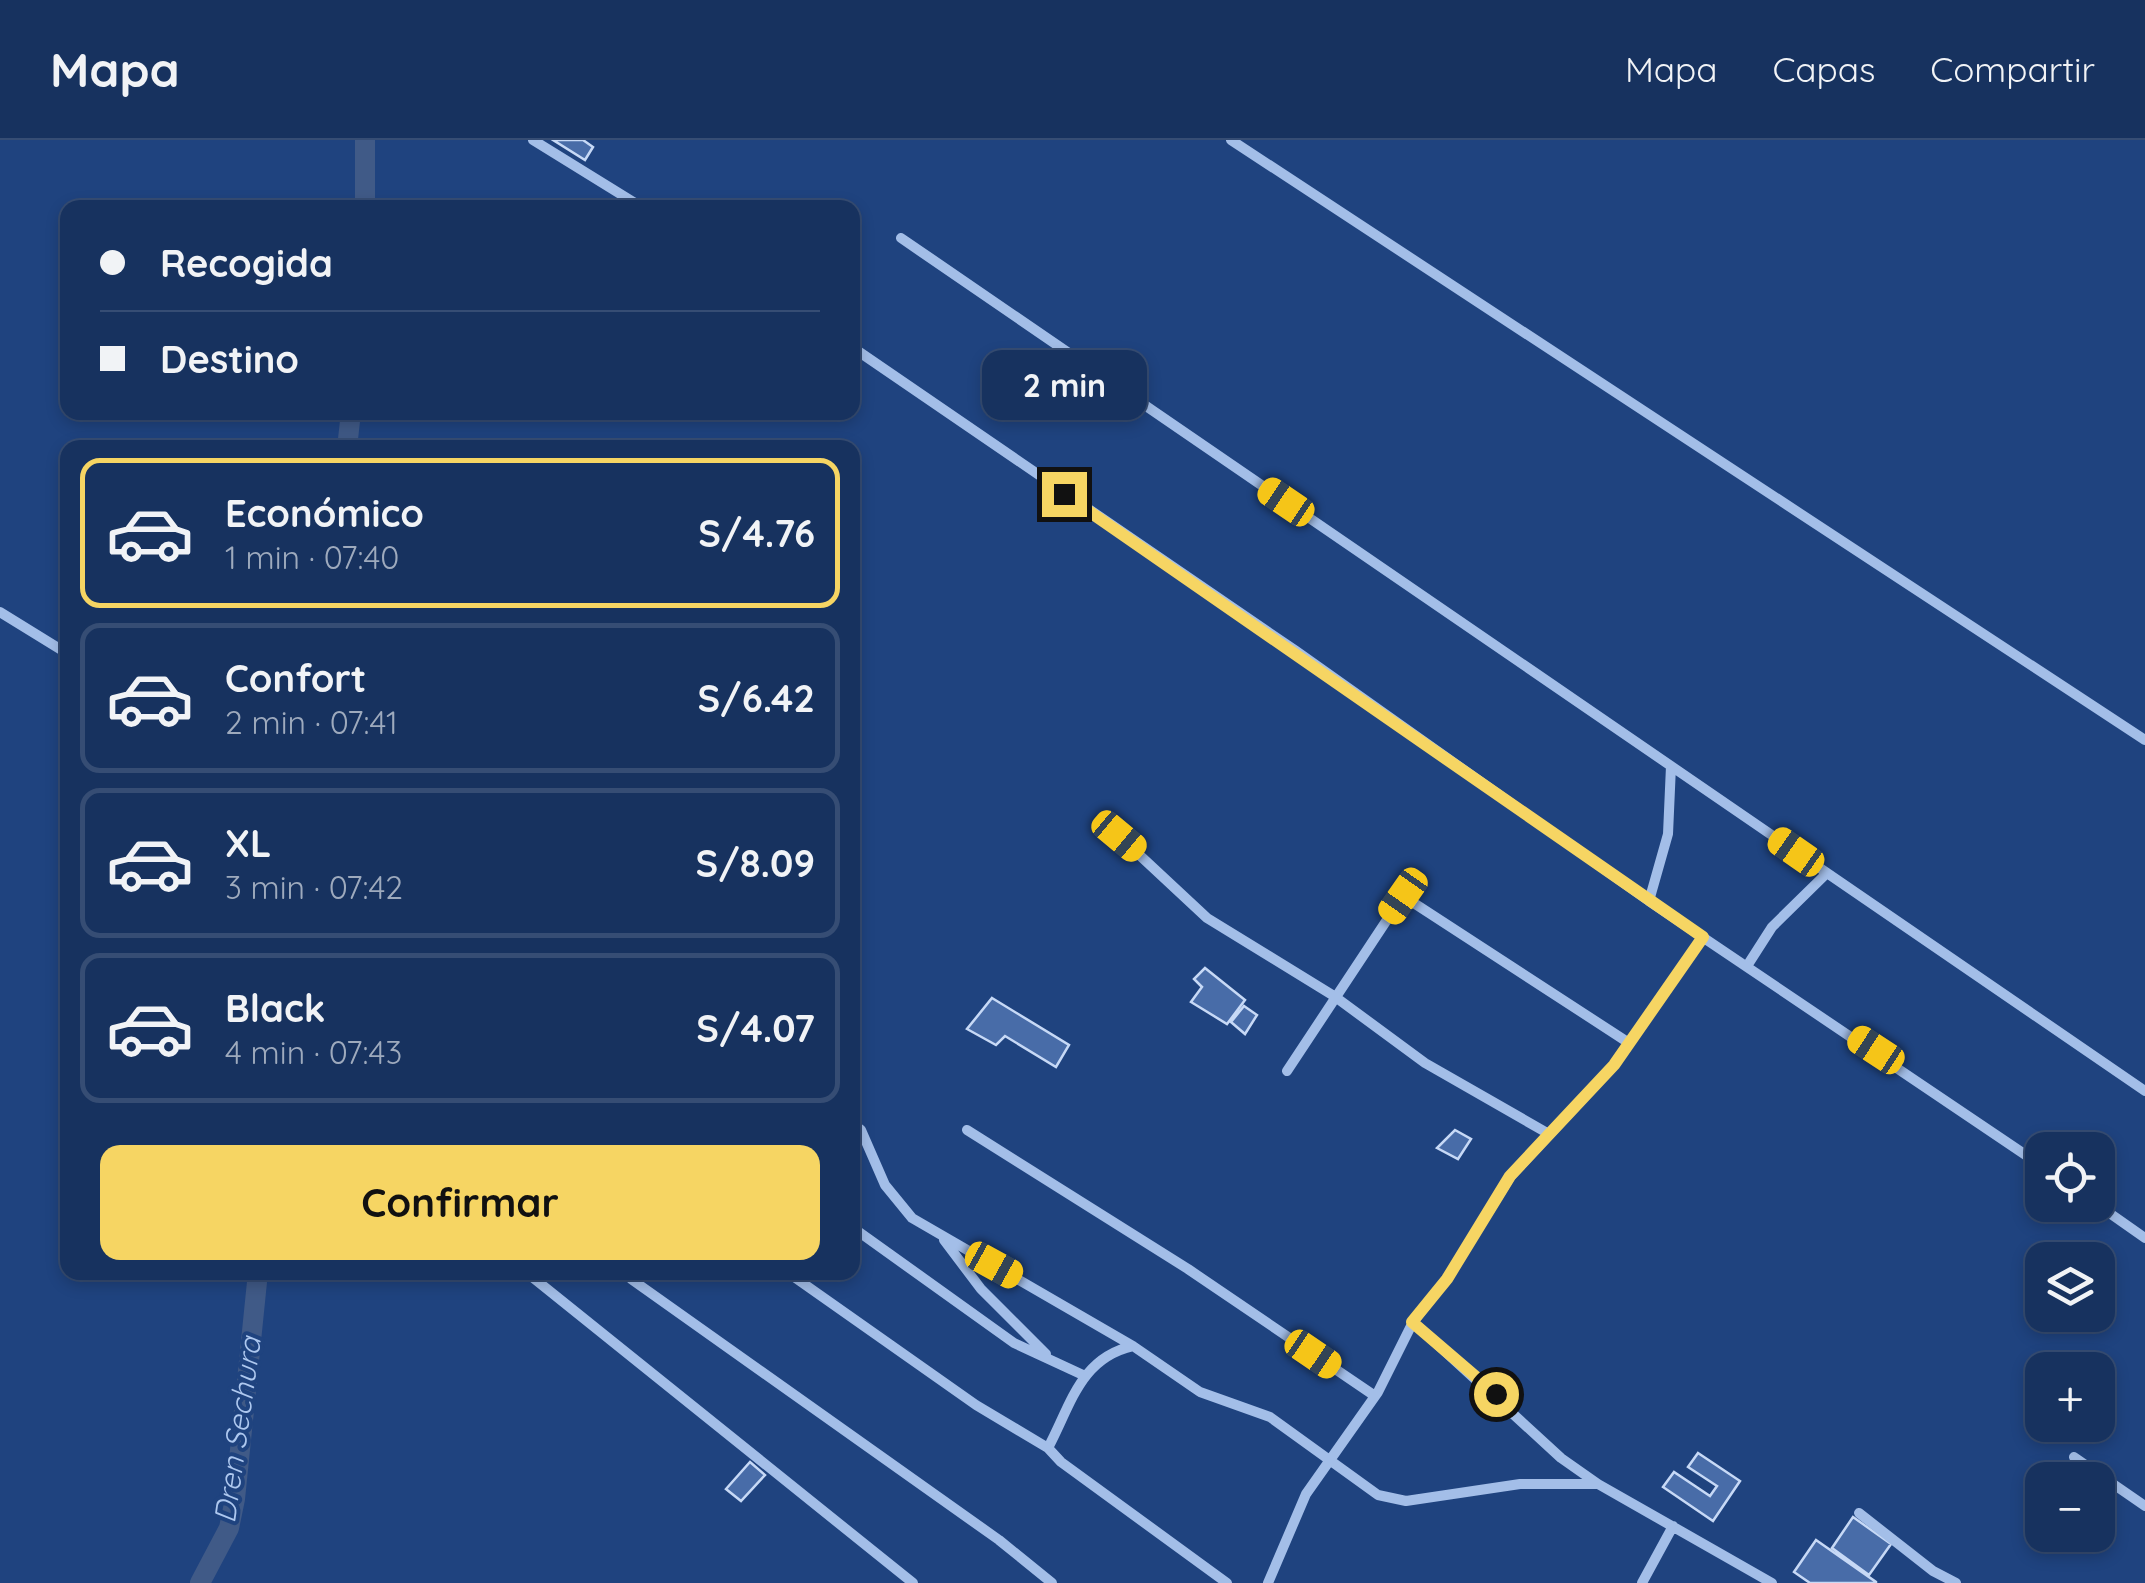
<!DOCTYPE html>
<html lang="es">
<meta charset="utf-8">
<style>
body{margin:0;font-family:Quicksand,sans-serif;background:#243e68;color:#f1f3f6;height:100vh;display:flex;flex-direction:column;font-size:38px;white-space:nowrap}
*{box-sizing:border-box;margin:0}
p{font-size:32px;color:#9eaabd}
.icon{flex:none;width:55px;height:55px;fill:none;stroke:currentColor;stroke-width:2;stroke-linecap:round;stroke-linejoin:round}
.map{position:relative;flex:1;overflow:hidden}
.panel{position:absolute;left:60px;top:300px;width:800px;height:840px;display:flex;flex-direction:column;background:#17325f;border-radius:20px;box-shadow:0 5px 15px #0003,0 0 0 2px #364d74}
.panel>*{flex:none}
.banner{position:absolute;left:60px;top:60px;width:800px;height:220px;border-radius:20px;box-shadow:0 5px 15px #0003,0 0 0 2px #364d74;display:grid;align-content:center;height:220px;padding:0 40px;background:#17325f}
.tools{position:absolute;left:2025px;top:992px;display:grid;gap:20px}
.tools a{display:grid;place-items:center;width:90px;height:90px;border-radius:20px;background:#17325f;box-shadow:0 5px 15px #0003,0 0 0 2px #364d74;font-size:50px}
.end{position:absolute;width:45px;height:45px;margin:-22px;border:12px solid #f6d563;background:#111;box-shadow:0 0 0 5px #111}
.from{border-radius:50%}
.bubble{position:absolute;height:70px;border-radius:20px;background:#17325f;box-shadow:0 5px 15px #0003,0 0 0 2px #364d74;font-size:32px;font-weight:700;line-height:70px;text-align:center}
.car{position:absolute;width:30px;height:60px;margin:-30px -15px;border-radius:12px;box-shadow:0 0 8px 2px #0007;background:linear-gradient(#f5c518 24%,#345 0 40%,#f5c518 0 76%,#345 0 86%,#f5c518 0)}
.banner b{display:flex;align-items:center;gap:35px;height:95px;font-size:38px}
.banner b+b{border-top:2px solid #364d74}
.banner i{width:25px;height:25px;background:#f1f3f6}
ul{padding:18px 0 0;list-style:none}
li{display:flex;align-items:center;gap:30px;height:150px;margin:0 20px 15px;padding:0 20px;border:5px solid #364d74;border-radius:20px}
li div{flex:1}
li b{display:block;font-size:38px}
li em{font-style:normal;font-weight:700}
li.active{border-color:#f6d563}
li>.icon{width:90px;height:90px;stroke-width:1.5}
.primary-button{display:flex;gap:20px;margin-top:auto;padding:20px 40px}
.primary-button a{flex:1;height:115px;border-radius:20px;background:#f6d563;color:#111;font-size:40px;font-weight:700;line-height:115px;text-align:center}
header{display:flex;align-items:center;gap:60px;box-sizing:border-box;height:140px;padding:0 50px;background:#17325f;border-bottom:2px solid #364d74}
header strong{font-size:48px}
nav{display:flex;gap:55px;margin-inline-start:auto;font-size:35px}
.map>svg:first-child{display:block}
</style>
<header>
<strong>Mapa</strong>
<nav><a>Mapa</a><a>Capas</a><a>Compartir</a></nav>
</header>
<div class="map">
<svg width="2145" height="1443" viewBox="0 0 2145 1443">
<rect width="100%" height="100%" fill="#1f437f"/>
<g fill="none" stroke-linecap="round" stroke-linejoin="round">
<!-- canal -->
<path stroke="#405a87" stroke-width="20" d="M365 0V68
M347 308 351 272
M200 1443 229 1388 235 1359 258 1132"/>
</g>
<!-- building -->
<path fill="#486ca8" stroke="#c7d9f6" stroke-width="2.5" d="M553 0H583L593 7 585 20Z
M1205 828 1245 860 1227 884 1191 862 1202 847 1194 839Z
M992 858 1069 905 1056 927 1005 896 996 905 967 889Z
M1244 866 1257 875 1245 894 1231 882Z
M1455 990 1471 999 1458 1019 1437 1008Z
M1698 1313 1740 1341 1713 1381 1663 1347 1674 1332 1710 1356 1717 1346 1688 1327Z
M750 1322 765 1335 741 1361 726 1349Z
M1853 1377 1891 1404 1869 1435 1832 1408Z
M1816 1400 1876 1442V1443H1810L1794 1432Z"/>
<g fill="none" stroke-linecap="round" stroke-linejoin="round">
<!-- minor -->
<path stroke="#a3bee8" stroke-width="10" d="M533 0 643 68
M1231 0 2145 600
M901 98 2145 951
M852 207 1296 511 1649 761 2042 1026
M0 472 68 514
M1119 696 1207 778 1334 856 1425 923 1549 994
M1403 756 1629 903
M1649 761 1668 694 1671 626
M1747 826 1772 787 1827 733
M1287 931 1414 739
M852 983 861 990 885 1045 912 1078 1133 1206 1200 1252 1270 1277 1378 1355 1406 1361 1520 1344H1598
M967 990 1188 1129 1375 1256
M2098 1065 2145 1098
M852 1087 1014 1203 1083 1235
M944 1100 981 1149 1046 1214
M526 1132 913 1443
M787 1132 976 1265 1048 1308 1061 1322 1227 1443
M631 1139 999 1400 1052 1443
M1413 1182 1561 1318 1598 1344 1772 1443
M1048 1308C1071 1265 1080 1218 1133 1206
M2074 1317 2145 1366
M1859 1373 1933 1431 1956 1443
M1268 1443 1306 1354 1378 1252 1413 1182 1447 1139 1510 1037 1614 925 1703 797
M1642 1443 1673 1386"/>
</g>
<g fill="none" stroke-linecap="round" stroke-linejoin="round">
<!-- route -->
<path stroke="#f6d563" stroke-width="12" d="M1064 354 1703 797 1614 925 1510 1036 1447 1139 1412 1182 1496 1254"/>
</g>
<g text-anchor="middle" stroke-width="8" stroke-linejoin="round" paint-order="stroke">
<!-- water labels -->
<g font-size="30" font-style="italic" fill="#aec8ef" stroke="#1f437f">
<text transform="translate(238 1290) rotate(-82)" y="10">Dren Sechura</text>
</g>
</g>
</svg>
<div class="tools">
<a><svg class="icon" aria-label="locate" viewBox="0 0 24 24"><circle cx="12" cy="12" r="6"/><path d="M12 2v4M12 18v4M2 12h4M18 12h4"/></svg></a>
<a><svg class="icon" aria-label="layers" viewBox="0 0 24 24"><path d="M12 4l9 5-9 5-9-5zM3 14l9 5 9-5"/></svg></a>
<a>+</a>
<a>−</a>
</div>
<i class="end from" style="left:1496px;top:1254px"></i>
<i class="end" style="left:1064px;top:354px"></i>
<div class="bubble" style="left:982px;top:210px;width:165px">2 min</div>
<i class="car" style="left:1286px;top:362px;rotate:304deg"></i>
<i class="car" style="left:1119px;top:696px;rotate:130deg"></i>
<i class="car" style="left:1796px;top:712px;rotate:305deg"></i>
<i class="car" style="left:1403px;top:756px;rotate:215deg"></i>
<i class="car" style="left:1876px;top:910px;rotate:303deg"></i>
<i class="car" style="left:994px;top:1125px;rotate:119deg"></i>
<i class="car" style="left:1313px;top:1214px;rotate:124deg"></i>
<div class="banner">
<b><i class="from"></i>Recogida</b>
<b><i></i>Destino</b>
</div>
<section class="panel">
<ul>
<li class="active"><svg class="icon" aria-label="car" viewBox="0 0 24 24"><path d="M5 17H2v-5l4-1 3-4h7l3 4 3 1v5h-3M9 17h6M6 11h13"/><circle cx="7" cy="17" r="2"/><circle cx="17" cy="17" r="2"/></svg><div><b>Económico</b><p>1 min · 07:40</p></div><em>S/4.76</em></li>
<li><svg class="icon" aria-label="car" viewBox="0 0 24 24"><path d="M5 17H2v-5l4-1 3-4h7l3 4 3 1v5h-3M9 17h6M6 11h13"/><circle cx="7" cy="17" r="2"/><circle cx="17" cy="17" r="2"/></svg><div><b>Confort</b><p>2 min · 07:41</p></div><em>S/6.42</em></li>
<li><svg class="icon" aria-label="car" viewBox="0 0 24 24"><path d="M5 17H2v-5l4-1 3-4h7l3 4 3 1v5h-3M9 17h6M6 11h13"/><circle cx="7" cy="17" r="2"/><circle cx="17" cy="17" r="2"/></svg><div><b>XL</b><p>3 min · 07:42</p></div><em>S/8.09</em></li>
<li><svg class="icon" aria-label="car" viewBox="0 0 24 24"><path d="M5 17H2v-5l4-1 3-4h7l3 4 3 1v5h-3M9 17h6M6 11h13"/><circle cx="7" cy="17" r="2"/><circle cx="17" cy="17" r="2"/></svg><div><b>Black</b><p>4 min · 07:43</p></div><em>S/4.07</em></li>
</ul>
<div class="primary-button"><a>Confirmar</a></div>
</section>
</div>
